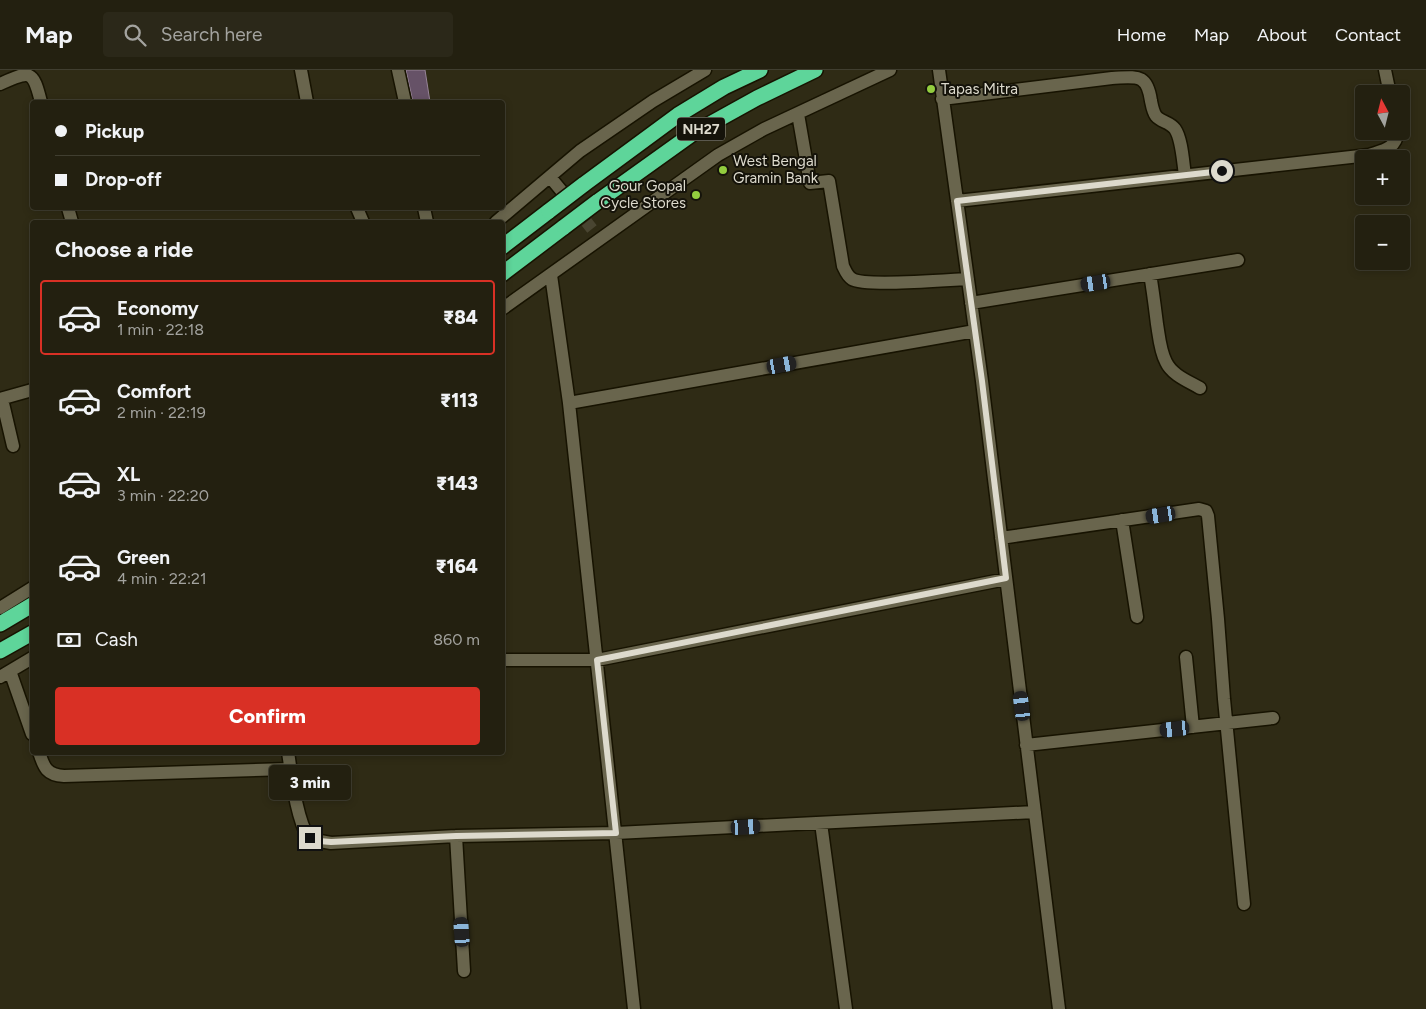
<!DOCTYPE html>
<meta charset="utf-8">
<style>
body{margin:0;font-family:Figtree,sans-serif;background:#2b2819;color:#f1f3f6;height:100vh;display:flex;flex-direction:column;font-size:19px;white-space:nowrap}
*{box-sizing:border-box;margin:0}
p{font-size:16px;color:#a3a39f}
.icon{flex:none;width:28px;height:28px;fill:none;stroke:currentColor;stroke-width:2;stroke-linecap:round;stroke-linejoin:round}
.map{position:relative;flex:1;overflow:hidden}
.panel{position:absolute;left:30px;top:150px;width:475px;height:535px;display:flex;flex-direction:column;background:#232010;border-radius:5px;box-shadow:0 2px 8px #0003,0 0 0 1px #403e30}
.panel>*{flex:none}
.top-card{position:absolute;left:30px;top:30px;width:475px;height:110px;border-radius:5px;box-shadow:0 2px 8px #0003,0 0 0 1px #403e30;display:grid;align-content:center;height:110px;padding:0 25px;background:#232010}
.needle{width:32px;rotate:353deg}
.buttons{position:absolute;left:1355px;top:15px;display:grid;gap:10px}
.buttons a{display:grid;place-items:center;width:55px;height:55px;border-radius:5px;background:#232010;box-shadow:0 2px 8px #0003,0 0 0 1px #403e30;font-size:25px}
.end{position:absolute;width:22px;height:22px;margin:-11px;border:6px solid #dddacd;background:#111;box-shadow:0 0 0 2px #111}
.from{border-radius:50%}
.bubble{position:absolute;height:35px;border-radius:5px;background:#232010;box-shadow:0 2px 8px #0003,0 0 0 1px #403e30;font-size:16px;font-weight:800;line-height:35px;text-align:center}
.car{position:absolute;width:15px;height:30px;margin:-15px -8px;border-radius:6px;box-shadow:0 0 4px 1px #0007;background:linear-gradient(#222 24%,#8ab4d8 0 40%,#222 0 76%,#8ab4d8 0 86%,#222 0)}
.top-card b{display:flex;align-items:center;gap:18px;height:48px;font-size:19px}
.top-card b+b{border-top:1px solid #403e30}
.top-card i{width:12px;height:12px;background:#f1f3f6}
ul{padding:0;list-style:none}
li{display:flex;align-items:center;gap:15px;height:75px;margin:0 10px 8px;padding:0 15px;border:2px solid transparent;border-radius:5px}
li div{flex:1}
li b{display:block;font-size:19px}
li em{font-style:normal;font-weight:800}
li.on{border-color:#d93025}
li>.icon{width:45px;height:45px;stroke-width:1.5}
h2{padding:0 25px;font-size:22px;line-height:60px}
.pay{display:flex;align-items:center;gap:12px;height:55px;padding:0 25px;font-size:19px}
.pay p{margin-inline-start:auto}
.primary-button{display:flex;gap:10px;margin-top:auto;padding:10px 25px}
.primary-button a{flex:1;height:58px;border-radius:5px;background:#d93025;color:#fff;font-size:20px;font-weight:800;line-height:58px;text-align:center}
header{display:flex;align-items:center;gap:30px;box-sizing:border-box;height:70px;padding:0 25px;background:#232010;border-bottom:1px solid #403e30}
header strong{font-size:24px}
nav{display:flex;gap:28px;margin-inline-start:auto;font-size:18px}
.search{width:350px;height:45px;background:#2b2819;display:flex;align-items:center;gap:12px;box-sizing:border-box;padding:0 18px;border-radius:5px;color:#a3a39f;font-size:19px}
.map>svg:first-child{display:block}
</style>
<header>
<strong>Map</strong>
<div class="search"><svg class="icon" aria-label="search" viewBox="0 0 24 24"><circle cx="10" cy="10" r="6"/><path d="M15 15l6 6"/></svg>Search here</div>
<nav><a>Home</a><a>Map</a><a>About</a><a>Contact</a></nav>
</header>
<div class="map">
<svg width="1426" height="939" viewBox="0 0 1426 939">
<rect width="100%" height="100%" fill="#2f2b15"/>
<!-- building -->
<path fill="#665267" stroke="#978498" d="M406 0H425L430 32H413Z"/>
<g fill="none" stroke-linecap="round" stroke-linejoin="round">
<!-- minor-tunnel -->
<path stroke="#494531" stroke-width="12" stroke-dasharray="12 6" stroke-linecap="butt" d="M564 124 592 159"/>
<defs>
<path id="minor" d="M301 0 307 32
M398 0 405 32
M939 0 982 311 1059 939
M1385 0 1390 24
M0 14C31 0 33 0 41 32
M942 29 1112 8C1137 7 1147 3 1151 31 1152 36 1153 42 1156 46 1161 52 1170 52 1175 59 1182 69 1183 93 1185 105
M798 44 810 113 829 111 843 196C845 200 847 206 852 209 865 217 948 210 968 209
M550 107 564 124
M957 131 1369 85C1384 80 1396 79 1398 61
M68 138 72 152
M357 138 363 152
M424 138 427 152
M496 152 580 81 653 31 705 0
M1150 204C1153 221 1155 238 1157 254 1159 266 1160 281 1166 292 1172 305 1188 311 1200 318
M551 205 569 333 634 939
M971 233 1238 190
M502 239 718 85 764 59 890 0
M0 329 32 320
M2 329 13 376
M569 333 975 261
M1122 450 1137 547
M1001 468 1199 439 1206 441 1208 446 1218 549 1224 629 1244 834
M0 538 32 518
M1186 587 1193 657
M502 590H597L1006 509
M10 601 32 664
M0 607 32 588
M1026 675 1273 648
M39 682C44 698 47 705 64 706L290 699
M288 682C292 708 296 747 309 769L331 773 456 766 616 763 1035 742
M821 753 846 939
M456 766 464 901"/>
<path id="highway" d="M583 115 678 45 724 17 760 0
M597 132 692 64 757 28 815 0
M502 177 549 141
M502 204 564 157
M0 554 32 535
M0 581 32 563"/>
</defs>
<!-- minor casing -->
<use href="#minor" stroke="#171301" stroke-width="15"/>
<!-- highway casing -->
<use href="#highway" stroke="#171301" stroke-width="18"/>
<!-- minor -->
<use href="#minor" stroke="#69654d" stroke-width="12"/>
<!-- highway -->
<use href="#highway" stroke="#5ed59a" stroke-width="15"/>
<defs>
<path id="highway-bridge" d="M549 141 583 115
M564 157 597 132"/>
</defs>
<!-- highway-bridge casing -->
<use href="#highway-bridge" stroke="#171301" stroke-width="18" stroke-linecap="butt"/>
<!-- highway-bridge -->
<use href="#highway-bridge" stroke="#5ed59a" stroke-width="15"/>
</g>
<g fill="none" stroke-linecap="round" stroke-linejoin="round">
<!-- route -->
<path stroke="#dddacd" stroke-width="6" d="M310 768 319 771 331 772 456 766 616 763 597 590 1006 508 982 311 957 131 1222 101"/>
</g>
<!-- markers -->
<g fill="#93cd3e" stroke="#15130a" stroke-width="2">
<circle cx="931" cy="19" r="5"/>
<circle cx="723" cy="100" r="5"/>
<circle cx="696" cy="125" r="5"/>
</g>
<g text-anchor="middle" stroke-width="4" stroke-linejoin="round" paint-order="stroke">
<!-- shield labels -->
<rect fill="#15130a" stroke="#a19e92" stroke-width="1" x="677" y="47.5" width="48" height="23" rx="4"/>
<g font-size="14" font-weight="bold" fill="#dddacd">
<text x="701" y="64">NH27</text>
</g>
<!-- poi labels -->
<g font-size="15" fill="#dddacd" stroke="#15130a" text-anchor="start">
<text x="941" y="24">Tapas Mitra</text>
<text x="733" y="96">West Bengal<tspan x="733" dy="17">Gramin Bank</tspan></text>
<text x="686" y="121" text-anchor="end">Gour Gopal<tspan x="686" dy="17">Cycle Stores</tspan></text>
</g>
</g>
</svg>
<div class="buttons">
<a><svg class="needle" viewBox="-14 -14 28 28"><path d="M0-13l5 13h-10z" fill="#e53935"/><path d="M0 13l5-13h-10z" fill="#a3a39f"/></svg></a>
<a>+</a>
<a>−</a>
</div>
<i class="end from" style="left:1222px;top:101px"></i>
<i class="end" style="left:310px;top:768px"></i>
<div class="bubble" style="left:269px;top:695px;width:82px">3 min</div>
<i class="car" style="left:1096px;top:213px;rotate:261deg"></i>
<i class="car" style="left:782px;top:295px;rotate:80deg"></i>
<i class="car" style="left:1161px;top:445px;rotate:261deg"></i>
<i class="car" style="left:1022px;top:636px;rotate:353deg"></i>
<i class="car" style="left:1175px;top:659px;rotate:264deg"></i>
<i class="car" style="left:746px;top:757px;rotate:87deg"></i>
<i class="car" style="left:462px;top:862px;rotate:356deg"></i>
<div class="top-card">
<b><i class="from"></i>Pickup</b>
<b><i></i>Drop-off</b>
</div>
<section class="panel">
<h2>Choose a ride</h2>
<ul>
<li class="on"><svg class="icon" aria-label="car" viewBox="0 0 24 24"><path d="M5 17H2v-5l4-1 3-4h7l3 4 3 1v5h-3M9 17h6M6 11h13"/><circle cx="7" cy="17" r="2"/><circle cx="17" cy="17" r="2"/></svg><div><b>Economy</b><p>1 min · 22:18</p></div><em>₹84</em></li>
<li><svg class="icon" aria-label="car" viewBox="0 0 24 24"><path d="M5 17H2v-5l4-1 3-4h7l3 4 3 1v5h-3M9 17h6M6 11h13"/><circle cx="7" cy="17" r="2"/><circle cx="17" cy="17" r="2"/></svg><div><b>Comfort</b><p>2 min · 22:19</p></div><em>₹113</em></li>
<li><svg class="icon" aria-label="car" viewBox="0 0 24 24"><path d="M5 17H2v-5l4-1 3-4h7l3 4 3 1v5h-3M9 17h6M6 11h13"/><circle cx="7" cy="17" r="2"/><circle cx="17" cy="17" r="2"/></svg><div><b>XL</b><p>3 min · 22:20</p></div><em>₹143</em></li>
<li><svg class="icon" aria-label="car" viewBox="0 0 24 24"><path d="M5 17H2v-5l4-1 3-4h7l3 4 3 1v5h-3M9 17h6M6 11h13"/><circle cx="7" cy="17" r="2"/><circle cx="17" cy="17" r="2"/></svg><div><b>Green</b><p>4 min · 22:21</p></div><em>₹164</em></li>
</ul>
<div class="pay"><svg class="icon" aria-label="cash" viewBox="0 0 24 24"><path d="M3 7h18v10H3z"/><circle cx="12" cy="12" r="2"/></svg>Cash<p>860 m</p></div>
<div class="primary-button"><a>Confirm</a></div>
</section>
</div>
